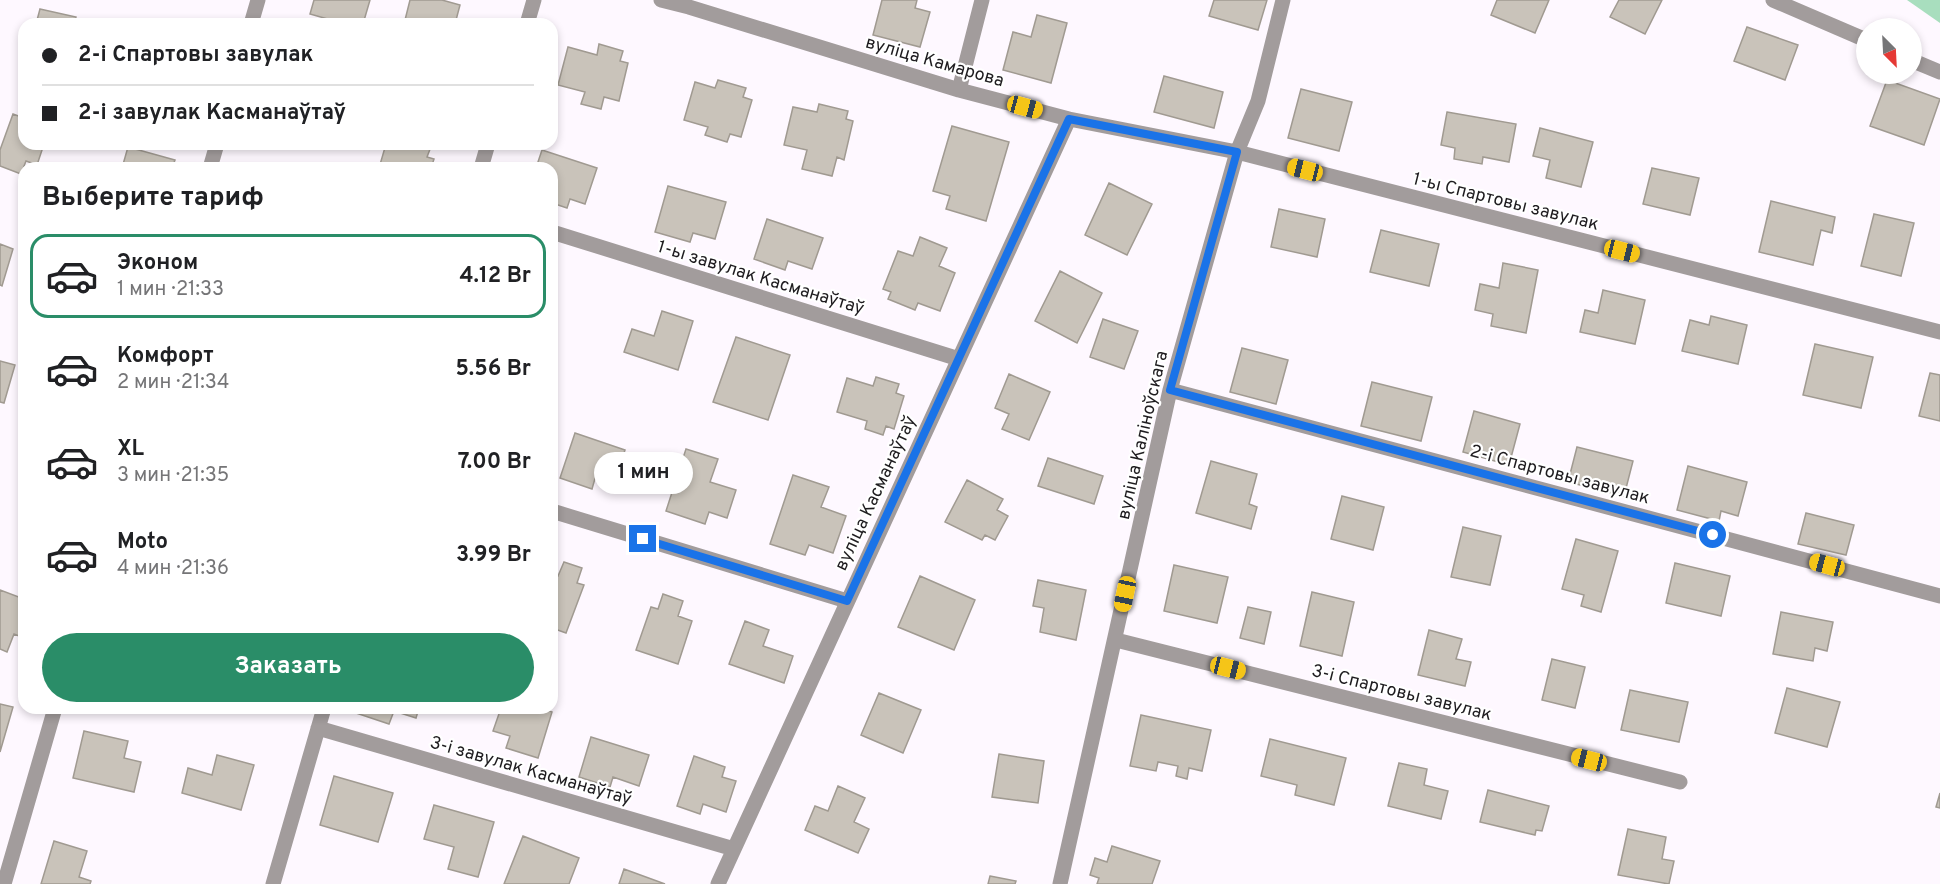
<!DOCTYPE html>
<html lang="ru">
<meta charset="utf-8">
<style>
body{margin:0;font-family:Overpass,sans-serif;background:#f6f6f6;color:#202124;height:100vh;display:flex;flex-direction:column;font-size:22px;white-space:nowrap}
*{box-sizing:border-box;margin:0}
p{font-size:20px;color:#757577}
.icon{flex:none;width:33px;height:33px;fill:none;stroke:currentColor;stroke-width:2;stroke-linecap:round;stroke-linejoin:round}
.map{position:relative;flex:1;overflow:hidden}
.side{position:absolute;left:18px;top:162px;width:540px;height:552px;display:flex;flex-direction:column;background:#fff;border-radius:18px;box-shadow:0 3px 9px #0003}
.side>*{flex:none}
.guide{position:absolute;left:18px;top:18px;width:540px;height:132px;border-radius:18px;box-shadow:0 3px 9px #0003;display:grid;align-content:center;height:132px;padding:0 24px;background:#fff}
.needle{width:39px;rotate:156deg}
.tools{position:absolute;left:1856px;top:18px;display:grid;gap:12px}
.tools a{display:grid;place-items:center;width:66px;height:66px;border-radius:50%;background:#fff;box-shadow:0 3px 9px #0003;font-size:30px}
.end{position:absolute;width:27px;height:27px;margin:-14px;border:8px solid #1a73e8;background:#fff;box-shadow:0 0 0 3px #fff}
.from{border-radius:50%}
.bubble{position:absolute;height:42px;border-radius:21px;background:#fff;box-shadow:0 3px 9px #0003;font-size:20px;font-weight:700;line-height:42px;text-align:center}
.car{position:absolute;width:18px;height:36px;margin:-18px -9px;border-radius:8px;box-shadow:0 0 4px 2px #0007;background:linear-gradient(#f5c518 24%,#345 0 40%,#f5c518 0 76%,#345 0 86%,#f5c518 0)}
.guide b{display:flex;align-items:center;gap:21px;height:57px;font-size:22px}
.guide b+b{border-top:2px solid #e0e0e0}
.guide i{width:15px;height:15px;background:#202124}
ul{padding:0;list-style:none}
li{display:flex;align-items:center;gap:18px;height:84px;margin:0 12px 9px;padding:0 12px;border:3px solid transparent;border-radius:18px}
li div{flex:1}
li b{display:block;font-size:22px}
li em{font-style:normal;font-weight:700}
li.on{border-color:#2a8d68}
li>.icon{width:54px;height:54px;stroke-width:1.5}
h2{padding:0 24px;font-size:27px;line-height:72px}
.primary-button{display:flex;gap:12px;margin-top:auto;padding:12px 24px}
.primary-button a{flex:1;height:69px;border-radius:36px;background:#2a8d68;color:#fff;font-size:24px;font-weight:700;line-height:69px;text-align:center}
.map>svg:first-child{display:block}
</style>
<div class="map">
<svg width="1940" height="884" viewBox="0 0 1940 884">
<rect width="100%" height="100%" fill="#fef8ff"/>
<!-- green -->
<path fill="#a8debe" d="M1907 0H1940V23Z"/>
<!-- building -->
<path fill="#c9c3ba" stroke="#a09a91" stroke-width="1.5" d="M314 0H370L363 24H345L310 14Z
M410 0H442L460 5 455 24H404Z
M882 0H917L915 8 930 12 920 47 873 35Z
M1214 0H1267L1258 30 1209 16Z
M1497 0H1549L1535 33 1491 15Z
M1619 0H1662L1645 34 1610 17Z
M40 9 76 17 74 24H36Z
M1037 15 1067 23 1051 83 1003 70 1013 32 1031 37Z
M1747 27 1798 45 1785 80 1734 61Z
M599 44 623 51 620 61 628 63 619 101 604 97 601 109 581 104 585 92 558 85 568 47 597 55Z
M1164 76 1223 92 1214 128 1154 112Z
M718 80 746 88 743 97 752 100 741 137 730 134 727 142 705 135 708 127 684 120 695 82 715 88Z
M1887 80 1940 99 1924 145 1870 126Z
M1301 89 1352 102 1339 151 1288 138Z
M819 104 848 111 846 119 853 121 844 160 837 157 832 176 802 169 807 150 784 145 793 107 817 112Z
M1447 112 1516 124 1509 162 1483 157 1482 164 1454 159 1455 148 1441 145Z
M13 114 24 118V144H44L37 165 26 161 21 174 0 166V150Z
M952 126 1009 142 986 221 946 209 950 196 933 191Z
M1540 128 1593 142 1581 187 1546 178 1550 160 1533 156Z
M386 144H432L427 157 434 159 431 168H379Z
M128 147 175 160 172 168H122Z
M542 150 597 168 585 204 570 199 567 208 552 203V168H536Z
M1652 168 1699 178 1690 215 1643 204Z
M1109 183 1152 204 1127 255 1085 235Z
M668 186 726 202 715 239 693 233 690 242 655 232Z
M1771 201 1835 217 1832 233 1821 230 1813 265 1759 252Z
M1279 209 1325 219 1317 257 1271 247Z
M1874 214 1914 223 1901 276 1861 266Z
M767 219 823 238 812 269 788 261 785 270 754 259Z
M1381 230 1439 244 1429 286 1370 272Z
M920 237 947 248 939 266 955 273 940 311 918 303 915 310 888 299 891 292 883 289 898 251 913 256Z
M0 244 13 249 2 286 0 285Z
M1503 263 1538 270 1526 333 1491 326 1493 314 1475 310 1480 284 1499 288Z
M1060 271 1102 293 1077 343 1035 321Z
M1603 290 1645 300 1635 344 1580 332 1585 310 1598 313Z
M662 311 693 321 678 370 624 352 632 329 654 336Z
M1711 316 1747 325 1738 364 1682 351 1690 320 1709 325Z
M1103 319 1138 331 1124 369 1090 357Z
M736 337 790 355 768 420 713 402Z
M1815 344 1873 357 1861 408 1803 395Z
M1242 348 1288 360 1276 404 1230 392Z
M0 361 15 365 4 403 0 402Z
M1930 373 1940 375V421L1919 416Z
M1009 374 1050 392 1029 440 1002 429 1009 414 995 408Z
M876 377 899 384 896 393 904 396 894 429 886 426 883 435 865 429 867 421 837 412 847 378 873 386Z
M1372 382 1432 397 1421 441 1361 426Z
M1474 411 1520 424 1509 465 1463 452Z
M575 433 625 450 615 481 596 475 592 489 560 478Z
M1577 447 1633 461 1624 496 1568 482Z
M686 449 718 459 710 482 736 490 727 518 709 512 705 524 666 511Z
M1048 458 1103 476 1094 504 1038 486Z
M1211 461 1257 474 1249 504 1257 507 1251 529 1196 513Z
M1688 466 1747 482 1738 516 1721 511 1719 521 1677 510Z
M793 475 829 487 821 507 846 516 833 553 809 545 805 555 770 544Z
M967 480 1003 499 997 510 1008 516 995 540 985 535 982 540 945 522Z
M1342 496 1384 507 1373 550 1331 539Z
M1806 513 1854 525 1846 555 1798 544Z
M1463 527 1501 536 1490 585 1451 577Z
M1576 539 1618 551 1601 612 1581 606 1584 595 1562 589Z
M564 562 582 568 577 583 584 585 566 633 552 628V573L558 576Z
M1675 563 1730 576 1721 616 1666 603Z
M1174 565 1228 577 1217 623 1164 611Z
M920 576 975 600 954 650 898 627Z
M1038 580 1086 590 1076 640 1040 632 1044 608 1033 606Z
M0 590 24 599V638L14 634 7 652 0 649Z
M1312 592 1354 602 1342 656 1300 646Z
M663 594 683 601 678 616 692 621 678 664 636 650 651 607 658 609Z
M1248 607 1271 612 1264 644 1240 638Z
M1781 612 1833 622 1827 651 1815 648 1813 661 1773 654Z
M745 621 769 630 763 646 793 656 784 683 729 664Z
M1429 630 1462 639 1456 659 1471 662 1465 686 1418 675Z
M1552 659 1585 667 1575 708 1542 700Z
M1787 688 1840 702 1827 747 1775 733Z
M1630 690 1688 702 1679 742 1621 730Z
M879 693 921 710 903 753 861 735Z
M0 704 13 707 0 752Z
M357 708H419L416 718 394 711 389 724 356 713Z
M501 708H540L552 712 538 758 506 748 510 736 493 731Z
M1141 715 1211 730 1202 771 1189 768 1187 779 1176 776 1178 766 1158 762 1156 771 1130 766Z
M84 731 128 741 124 758 141 762 134 792 73 778Z
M591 737 649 755 639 786 613 777 610 787 579 777Z
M1270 739 1346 758 1334 805 1295 795 1297 785 1261 776Z
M999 754 1044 761 1038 803 992 797Z
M217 755 254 765 241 810 182 793 188 768 212 775Z
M694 756 725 767 722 777 736 781 726 812 703 804 700 814 677 806Z
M1399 763 1427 769 1424 785 1448 791 1441 819 1388 806Z
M334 776 393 793 378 842 320 825Z
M838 786 865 798 854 822 869 829 858 853 805 830 815 806 828 811Z
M1488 790 1549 806 1542 831 1536 830 1535 835 1480 822Z
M1940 793V808L1936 807Z
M434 805 494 822 478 877 448 869 454 847 424 839Z
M1628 829 1666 837 1662 859 1674 861 1669 884 1618 875Z
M523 836 579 858 569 884H504Z
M54 841 87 851 79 877 91 881 90 884H41Z
M1112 846 1160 861 1152 884H1097L1099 878 1090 875 1095 858 1107 862Z
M624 869 665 884H619Z
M990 876 1016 881 1015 884H988Z"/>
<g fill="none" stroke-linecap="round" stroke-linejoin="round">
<!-- minor -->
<path stroke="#a29c9c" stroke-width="15" d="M661 0 689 7 959 90 1069 119 1237 152 1940 332
M1773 0 1866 40
M251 24 258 0
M527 24 534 0
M1911 60 1940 72
M959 90 982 0
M210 168 217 144
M481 168 488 144
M552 232 959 359
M1170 390 1940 596
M552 511 847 601
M1116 640 1680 782
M318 728 734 849
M4 884 55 708
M273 884 324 708
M718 884 1069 119
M1060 884 1170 390 1237 152 1258 101 1283 0"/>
</g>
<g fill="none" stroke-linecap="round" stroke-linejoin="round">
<!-- route -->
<path stroke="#1a73e8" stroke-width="8" d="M643 539 847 601 1069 119 1237 152 1170 390 1713 535"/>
</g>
<g text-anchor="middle" stroke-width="4.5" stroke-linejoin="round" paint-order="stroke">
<!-- street labels -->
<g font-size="18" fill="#1e1c1f" stroke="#fff">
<text transform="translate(935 61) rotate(16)" y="6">вуліца Камарова</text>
<text transform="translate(1506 201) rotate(14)" y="6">1-ы Спартовы завулак</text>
<text transform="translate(761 277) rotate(17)" y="6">1-ы завулак Касманаўтаў</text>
<text transform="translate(1142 435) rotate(-77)" y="6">вуліца Каліноўскага</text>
<text transform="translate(1560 474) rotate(15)" y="6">2-і Спартовы завулак</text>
<text transform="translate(875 493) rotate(-65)" y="6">вуліца Касманаўтаў</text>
<text transform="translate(1402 692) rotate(14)" y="6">3-і Спартовы завулак</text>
<text transform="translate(531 770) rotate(16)" y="6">3-і завулак Касманаўтаў</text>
</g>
</g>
</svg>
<div class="tools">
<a><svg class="needle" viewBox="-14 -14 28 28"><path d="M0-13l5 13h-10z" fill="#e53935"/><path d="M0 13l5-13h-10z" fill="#757577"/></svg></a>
</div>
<i class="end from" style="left:1713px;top:535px"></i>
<i class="end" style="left:643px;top:539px"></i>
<div class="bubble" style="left:594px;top:452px;width:99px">1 мин</div>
<i class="car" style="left:1025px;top:107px;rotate:105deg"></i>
<i class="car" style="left:1305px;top:170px;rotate:284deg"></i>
<i class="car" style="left:1622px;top:251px;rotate:104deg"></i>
<i class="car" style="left:1827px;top:565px;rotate:285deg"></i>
<i class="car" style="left:1125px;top:594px;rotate:192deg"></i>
<i class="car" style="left:1228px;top:668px;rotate:104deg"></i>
<i class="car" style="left:1589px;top:760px;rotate:284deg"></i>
<div class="guide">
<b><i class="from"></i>2-і Спартовы завулак</b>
<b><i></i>2-і завулак Касманаўтаў</b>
</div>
<section class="side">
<h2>Выберите тариф</h2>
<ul>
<li class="on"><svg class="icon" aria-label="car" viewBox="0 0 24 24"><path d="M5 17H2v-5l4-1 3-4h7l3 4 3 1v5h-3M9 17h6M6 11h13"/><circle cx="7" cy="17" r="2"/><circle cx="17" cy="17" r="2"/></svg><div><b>Эконом</b><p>1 мин · 21:33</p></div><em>4.12 Br</em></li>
<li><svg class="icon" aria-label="car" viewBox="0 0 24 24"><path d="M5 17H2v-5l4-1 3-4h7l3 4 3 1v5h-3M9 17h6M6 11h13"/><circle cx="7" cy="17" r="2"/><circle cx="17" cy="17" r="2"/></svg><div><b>Комфорт</b><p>2 мин · 21:34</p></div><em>5.56 Br</em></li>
<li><svg class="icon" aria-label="car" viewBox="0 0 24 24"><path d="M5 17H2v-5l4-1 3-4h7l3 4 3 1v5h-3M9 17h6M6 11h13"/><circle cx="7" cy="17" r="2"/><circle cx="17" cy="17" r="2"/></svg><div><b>XL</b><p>3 мин · 21:35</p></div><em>7.00 Br</em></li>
<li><svg class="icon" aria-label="car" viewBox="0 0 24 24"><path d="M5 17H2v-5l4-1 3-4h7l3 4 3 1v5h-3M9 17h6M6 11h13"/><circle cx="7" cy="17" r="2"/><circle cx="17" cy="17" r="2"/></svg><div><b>Moto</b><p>4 мин · 21:36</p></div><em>3.99 Br</em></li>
</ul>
<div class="primary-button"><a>Заказать</a></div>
</section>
</div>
